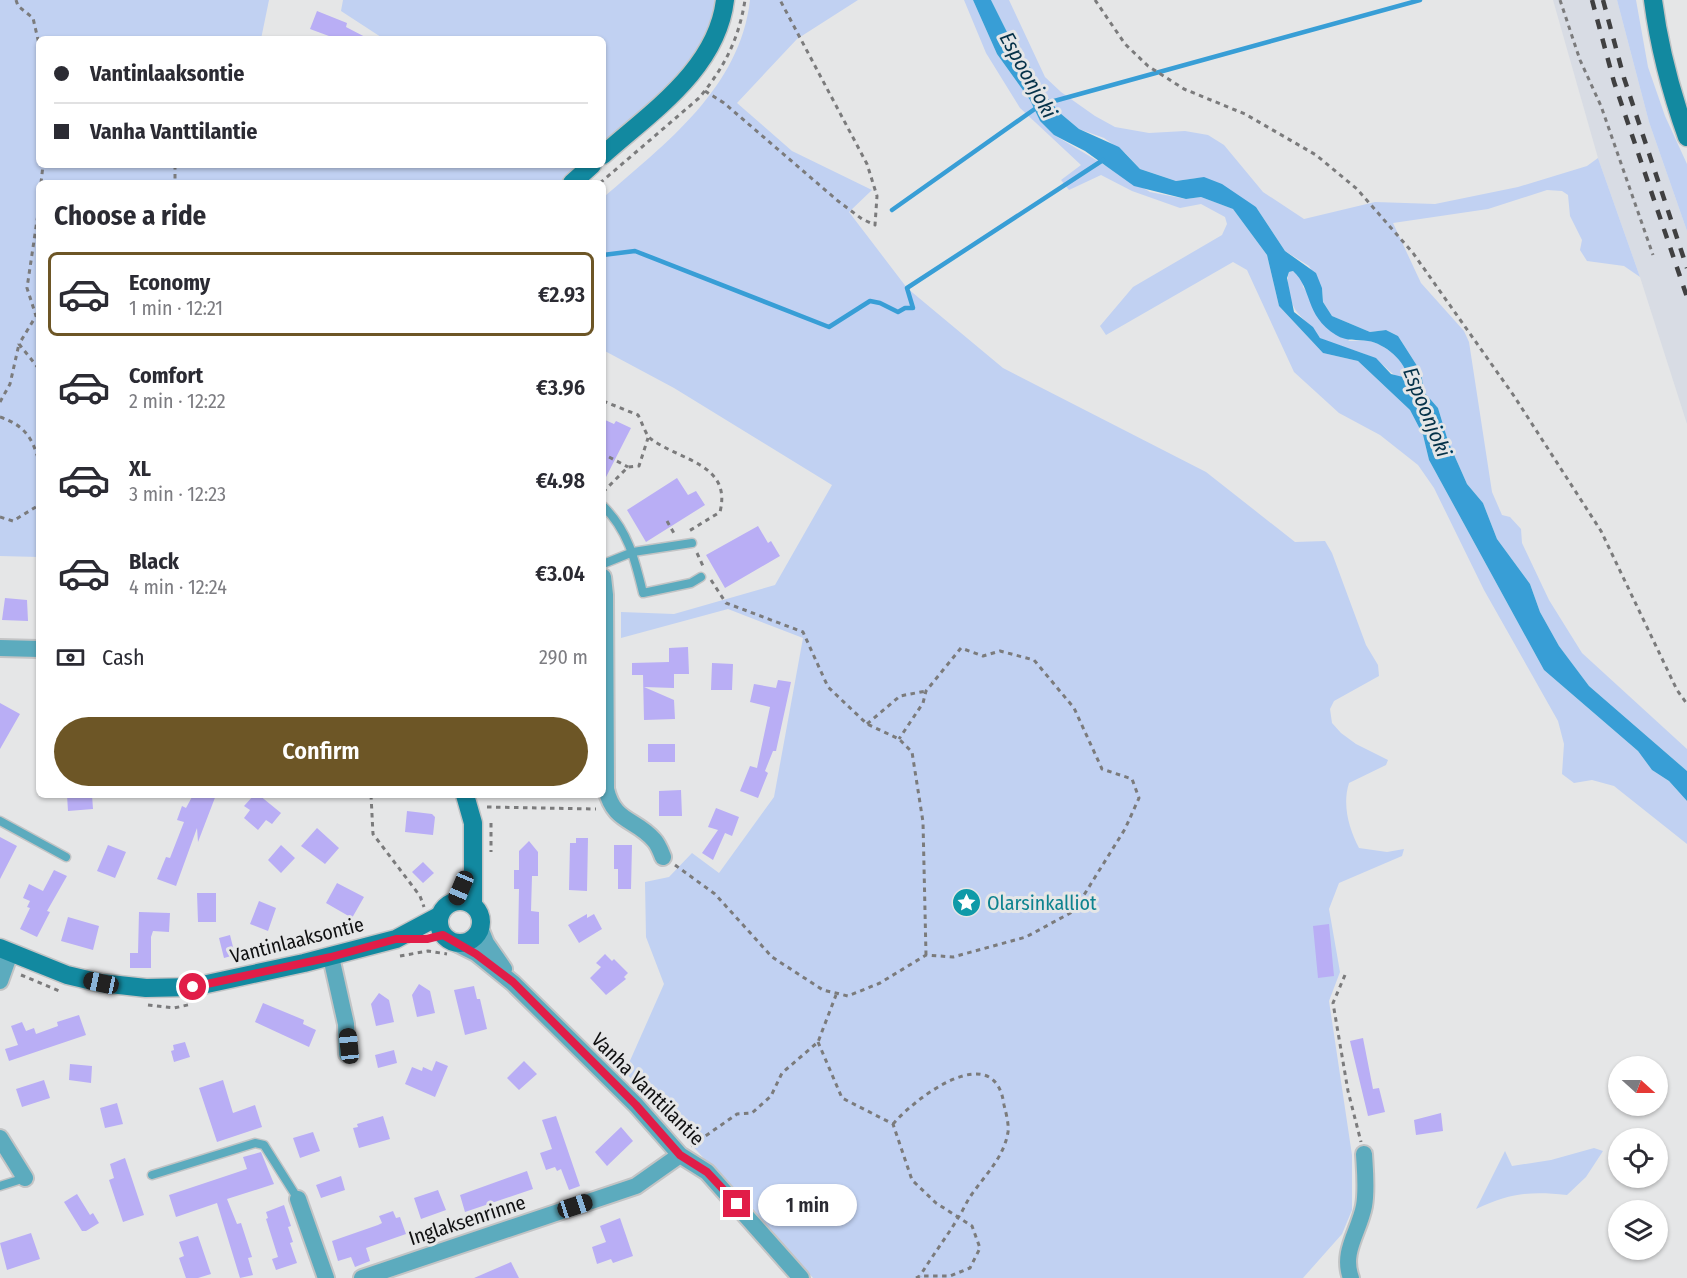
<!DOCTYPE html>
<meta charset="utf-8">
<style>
body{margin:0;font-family:"Fira Sans Condensed",sans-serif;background:#f2f2f3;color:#2b2b33;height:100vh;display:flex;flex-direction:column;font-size:22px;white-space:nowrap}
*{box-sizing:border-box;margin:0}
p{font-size:20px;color:#7c7c81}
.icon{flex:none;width:33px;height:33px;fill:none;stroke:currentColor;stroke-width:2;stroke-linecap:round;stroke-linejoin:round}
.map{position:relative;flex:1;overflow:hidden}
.panel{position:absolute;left:36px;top:180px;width:570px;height:618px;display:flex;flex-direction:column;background:#fff;border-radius:9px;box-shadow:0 2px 4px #0004}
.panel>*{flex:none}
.guide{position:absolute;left:36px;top:36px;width:570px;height:132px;border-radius:9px;box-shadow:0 2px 4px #0004;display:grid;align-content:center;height:132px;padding:0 18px;background:#fff}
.needle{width:39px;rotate:111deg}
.buttons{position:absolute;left:1608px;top:1056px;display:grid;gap:12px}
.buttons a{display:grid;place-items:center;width:60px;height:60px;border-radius:50%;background:#fff;box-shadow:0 2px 4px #0004;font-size:30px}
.end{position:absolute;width:27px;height:27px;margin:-14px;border:8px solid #e11d48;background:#fff;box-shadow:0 0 0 3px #fff}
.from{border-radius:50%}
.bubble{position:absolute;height:42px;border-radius:21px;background:#fff;box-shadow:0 2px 4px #0004;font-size:20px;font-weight:600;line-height:42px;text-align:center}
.car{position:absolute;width:18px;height:36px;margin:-18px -9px;border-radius:8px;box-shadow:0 0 4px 2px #0007;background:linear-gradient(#222 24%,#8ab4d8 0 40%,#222 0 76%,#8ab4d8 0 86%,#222 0)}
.guide b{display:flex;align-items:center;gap:21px;height:57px;font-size:22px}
.guide b+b{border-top:2px solid #e1e1e2}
.guide i{width:15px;height:15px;background:#2b2b33}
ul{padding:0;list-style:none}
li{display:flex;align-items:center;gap:18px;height:84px;margin:0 12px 9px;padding:0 6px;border:3px solid transparent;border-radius:9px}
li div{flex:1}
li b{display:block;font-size:22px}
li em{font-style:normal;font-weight:600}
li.selected{border-color:#6d5626}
li>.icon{width:54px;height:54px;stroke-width:1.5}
h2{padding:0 18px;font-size:27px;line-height:72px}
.pay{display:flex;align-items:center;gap:15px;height:66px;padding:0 18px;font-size:22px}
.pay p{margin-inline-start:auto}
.primary-button{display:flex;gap:12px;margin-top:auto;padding:12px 18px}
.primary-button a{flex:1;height:69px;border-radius:36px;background:#6d5626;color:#fff;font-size:24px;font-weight:600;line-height:69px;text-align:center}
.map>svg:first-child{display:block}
</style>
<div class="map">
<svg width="1687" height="1278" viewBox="0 0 1687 1278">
<rect width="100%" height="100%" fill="#e5e6e7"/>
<!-- built -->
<path fill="#d8dce4" d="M1553 0H1617L1649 122 1687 231V424L1640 277 1598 158Z"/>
<!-- green -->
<path fill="#c1d1f2" d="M0 0H269L261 39H39V165H581L560 183H39V557L0 556Z
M343 0H716C702 74 656 99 603 146V39H384L341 11Z
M750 0H858L797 39 737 103 792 151 872 190 849 212 907 288 1003 368 1206 472 1295 542 1325 541 1332 553 1366 645 1378 665 1379 676 1334 701 1330 709 1332 723 1341 733 1356 744 1388 760 1386 765 1349 783C1342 805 1349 829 1359 848L1387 852 1404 849 1402 856 1339 883 1329 909 1340 972 1329 1001 1352 1155V1210L1342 1234 1303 1278H813L625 1072 664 984 646 937 645 882 669 877 692 853 719 873 774 797 803 638 728 609 621 638V612L674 614 775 585 832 485 674 388 603 350V198C666 143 740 88 750 0Z
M964 0H973L997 54 1030 100 1040 121 1054 135 1150 192 1186 199 1201 197 1233 209 1267 255 1279 306 1323 353 1358 361 1410 410 1423 435 1429 460 1544 670 1638 751 1652 770 1669 781 1687 801V844L1614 786 1592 780 1574 783 1562 774 1564 744 1558 721 1484 590 1434 488 1418 465 1380 435 1339 413 1294 372 1247 270 1233 262 1106 335 1100 326 1133 287 1222 235 1227 224 1225 217 1201 204 1180 208 1132 191 1101 175 1069 190 1061 180 1081 165 1020 108 986 53Z
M991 0H1009L1045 77 1061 92 1095 116 1115 127 1149 133 1185 131 1208 135 1224 145 1263 192 1304 219 1375 202 1435 204 1518 187 1587 166 1598 158 1640 277 1624 266 1587 261 1580 250 1582 240 1570 216 1568 195 1562 191 1547 190 1488 209 1393 223 1421 283 1464 331 1469 342 1492 492 1502 515 1510 517 1521 529 1522 543 1549 600 1582 653 1687 749V771L1589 686 1559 646 1540 612 1530 584 1497 539 1483 503 1467 484 1448 441 1438 408 1424 392 1421 372 1398 336 1386 330 1370 332 1332 316 1323 302 1322 288 1309 266 1285 251 1256 207 1197 178 1176 181 1140 169 1125 153 1104 138 1079 129 1060 113 1041 90 1032 70 1011 40Z
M1617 0H1636L1648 67 1665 116 1687 164V231L1649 122Z
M1293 271 1302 279 1303 287 1349 341C1356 341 1363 340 1369 341 1385 344 1407 362 1407 378 1395 378 1391 372 1383 365 1366 350 1339 348 1320 338 1307 317 1293 318 1289 291 1288 284 1287 278 1289 272Z
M1594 1148 1603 1151 1586 1177 1567 1195C1530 1191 1511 1193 1476 1209L1505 1151 1512 1166 1551 1160Z"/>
<!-- water -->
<path fill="#389ed6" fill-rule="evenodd" d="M973 0H991L1011 40 1032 70 1041 90 1060 113 1079 129 1119 147 1140 169 1176 181 1204 177 1222 184 1256 207 1285 251 1316 273 1322 288 1323 302 1332 316 1370 332 1386 330 1398 336 1421 372 1424 392 1438 408 1448 441 1467 484 1483 503 1497 539 1530 584 1540 612 1559 646 1589 686 1687 771V801L1669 781 1652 770 1638 751 1544 670 1429 460 1423 435 1410 410 1358 361 1323 353 1279 306 1267 255 1233 209 1201 197 1186 199 1134 186 1085 151 1054 135 1040 121 1030 100 997 54ZM1293 271C1313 289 1304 315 1336 335 1347 342 1357 339 1368 341 1384 343 1407 362 1407 378L1391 374 1376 358 1320 338 1313 327 1294 312 1287 278 1289 272Z"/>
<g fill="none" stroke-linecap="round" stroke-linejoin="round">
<!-- stream -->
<path stroke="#389ed6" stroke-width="4.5" d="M1047 103 1420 0
M892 210 1039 106
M603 255 635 251 829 327 870 301 880 303 898 312 905 308H913L907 288 1103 160"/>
</g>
<!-- building -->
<path fill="#b9aef5" d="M317 11 347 23 346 27 369 39H337L310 29Z
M603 419 614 424 616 421 631 428 603 483Z
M677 478 688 495 696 491 705 505 646 542 627 510Z
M758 526 768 543 771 541 780 556 725 588 706 555Z
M5 598 27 600 28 621 2 620Z
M688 647 689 674H674V688L644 687 674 700 675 719 644 720 643 675H632V663L669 662V648Z
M712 663 733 664 732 690H711Z
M778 680 791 682 776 751H773L765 771 768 773 758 798 740 791 750 766 757 768 770 707 750 702 754 684 776 688Z
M0 703 20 714 0 749Z
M648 744H675V762H648Z
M681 790 682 816H659V791Z
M67 795H92L93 809 68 811Z
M193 795H216L198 842 197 828 176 886 157 879 166 857 170 858 184 822 177 820 182 806 186 808Z
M254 795H259L281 813 272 824 266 820 258 830 244 818 250 810 244 806Z
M716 808 739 817 732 836 725 833 713 860 702 853 718 830 708 827Z
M407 811 432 814 435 817 433 835 405 832Z
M317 828 339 848 325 864 301 846Z
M0 837 17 846 0 879Z
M576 838H588L587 891 569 890 570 843H576Z
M529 841 538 852V876H532L531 911 539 912V944H518L519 889H514V870H519V851Z
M108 845 126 852 115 878 97 871Z
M281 845 295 858 281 873 268 860Z
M614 845H632L631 889H618V869H614Z
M423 862 434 873 423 883 412 872Z
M54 870 67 876 47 911 50 912 37 937 20 929 30 908 27 907 30 901 23 898 29 884 43 891Z
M337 883 364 897 352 918 326 903Z
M197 893H216V922H198Z
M259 901 276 908 268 931 250 924Z
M139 912 170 913 169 932 153 931 151 937V968H130V953H138Z
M587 914V918L594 914 602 929 579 943 568 925Z
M68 917 99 926 93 950 61 941Z
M1329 924 1334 976 1318 978 1313 926Z
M230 935 235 955 224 958 219 938Z
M605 954 612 961 614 959 628 973 624 977 626 979 606 995 590 978 601 967 596 963Z
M419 984 430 991 435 1013 417 1017 412 995Z
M474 986 477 999H480L487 1029 465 1035 454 990Z
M379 993 389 1000 394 1022 376 1026 371 1004Z
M263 1003 304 1020 303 1024 316 1030 309 1047 255 1022Z
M79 1015 86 1035 9 1061 5 1049 18 1045 11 1026 22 1022 26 1031 34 1028 36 1034 58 1026 57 1022Z
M1363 1038 1373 1089 1379 1088 1385 1112 1368 1116 1350 1041Z
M185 1042 190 1057 174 1062 171 1051 174 1050 173 1045Z
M394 1050 397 1063 378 1068 375 1055Z
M436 1061 448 1066 435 1097 405 1084 412 1067 422 1071 423 1067 432 1071Z
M524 1061 537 1074 519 1090 507 1078Z
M70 1064 92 1066 91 1083 69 1080Z
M44 1080 50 1098 22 1107 16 1089Z
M223 1080 233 1113 255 1105 262 1127 217 1142 199 1088Z
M117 1103 123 1124 105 1128 100 1108Z
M1441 1113 1443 1131 1416 1135 1414 1120Z
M383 1116 390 1139 359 1148 353 1128 358 1127 357 1124Z
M556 1116 580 1186 569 1190 561 1169 557 1171 555 1167 546 1170 540 1153 552 1149 542 1120Z
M621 1127 633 1141 607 1166 595 1152Z
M313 1132 320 1151 300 1158 293 1138Z
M261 1152 274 1184 227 1199 237 1224 241 1223 252 1257 248 1258 253 1275 240 1278 217 1203 176 1217 169 1195 247 1169 243 1157Z
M125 1158 144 1215 123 1222 109 1180 114 1178 110 1164Z
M527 1171 533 1189 465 1212 460 1195Z
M341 1176 345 1190 321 1198 316 1185Z
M438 1190 446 1210 421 1219 414 1198Z
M77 1194 90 1215 93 1213 99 1223 86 1231H82L64 1202Z
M284 1205 291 1226 288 1227 293 1242 290 1243 297 1263 276 1270 272 1259 278 1257 266 1219 268 1218 266 1212Z
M393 1211 396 1218 400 1217 406 1234 366 1248 370 1261 355 1267 351 1257 338 1261 332 1241 378 1225 382 1223 379 1216Z
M620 1218 633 1256 613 1263 611 1259 597 1264 592 1247 606 1242 600 1226Z
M31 1233 40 1259 7 1270 0 1243Z
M198 1236 211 1274 198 1278H186L179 1258 184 1256 179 1242Z
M511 1262 519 1278H474Z"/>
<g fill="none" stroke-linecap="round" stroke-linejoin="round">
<defs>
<path id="lane" d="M603 506C628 530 635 560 643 593L691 583 701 577
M603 564 633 552 692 543
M0 821 66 857
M152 1175 255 1143 264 1145 298 1199
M0 1186 25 1178"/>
<path id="street" d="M603 577 605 595 606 789C614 823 635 818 654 840 658 844 661 852 663 857
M0 648 39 649
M480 928 486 943 504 969
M458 944 476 953 513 983 636 1105 680 1155 707 1172 801 1278
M331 957 346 1024 347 1054
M0 981 10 953
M0 1138 25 1178
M298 1199 326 1278
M362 1278 636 1186 680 1155
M1351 1278C1341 1252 1359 1232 1364 1206 1367 1189 1365 1171 1364 1154"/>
<path id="secondary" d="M1653 0C1659 47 1671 92 1687 137
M603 155C651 112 717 69 725 0
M572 183 592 165
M465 795 473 823V905
M439 922a21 21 0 1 1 42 0a21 21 0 1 1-42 0Z
M0 948 67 975 101 983 146 988 193 987 304 963 396 939 439 916"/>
</defs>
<!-- lane casing -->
<use href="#lane" stroke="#c3c4c5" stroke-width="11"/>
<!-- street casing -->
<use href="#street" stroke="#c3c4c5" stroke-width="20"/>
<!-- secondary casing -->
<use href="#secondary" stroke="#c3c4c5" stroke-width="21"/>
<!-- path -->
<path stroke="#7b7b7c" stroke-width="3" stroke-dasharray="4.5 4.5" stroke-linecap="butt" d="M16 0 18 6 33 18 39 44
M1095 0 1125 44 1148 66 1184 89 1245 114 1316 155 1357 189 1413 253 1514 396 1601 531 1677 690 1687 704
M1560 0 1580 60 1601 106 1653 255
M705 91 724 103 838 201 862 219 875 225 877 196 867 164 780 0
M175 165V183
M41 183 43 165
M600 183 699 98C724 68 739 39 745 0
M39 207 27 288 36 316 19 344 39 369
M603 401 638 415C642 422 646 436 651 439 681 461 732 464 720 512L689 531
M0 402 10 384 19 344
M0 417C24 425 33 438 39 462
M609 457 628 467
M603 492 628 467 639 466 648 438
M0 517 13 521 39 505
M667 521 675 535
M697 553 703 566
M711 580 726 603 803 632 828 687 867 724 899 739 912 752 923 822 926 955
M867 724 900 696 926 691
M371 795 373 834 420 896 424 907
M487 807 596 809
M491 823V852
M675 865 715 894 772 957 823 990 848 996 880 983 926 955 953 957 1026 937 1074 911 1125 829 1139 798 1132 779 1102 769 1074 708 1034 660 1000 651 983 656 961 648 926 691 923 703 899 739
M400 956 428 951 447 954
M21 975 62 992
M1345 975 1333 1003 1348 1091 1361 1142
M148 1005 174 1008 192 1004
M818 1042 842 1098 893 1124 912 1180 936 1203 972 1226 980 1248 970 1268 950 1276H920L916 1278
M893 1124C915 1098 995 1037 1004 1105 1006 1113 1009 1124 1008 1132 1004 1157 986 1174 972 1194 966 1202 963 1211 958 1218 946 1238 932 1256 920 1276
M691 1146 737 1114 752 1113 771 1096 782 1073 818 1042 836 995"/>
<!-- lane -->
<use href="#lane" stroke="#5cabbe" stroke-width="8"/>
<!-- street -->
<use href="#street" stroke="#5cabbe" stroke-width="16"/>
<!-- secondary -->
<use href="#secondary" stroke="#1289a0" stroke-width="18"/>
<!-- rail -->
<path stroke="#404041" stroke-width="4.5" stroke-dasharray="10 10" stroke-linecap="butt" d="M1592 0 1614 82 1687 297
M1603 0 1624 78 1687 268"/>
</g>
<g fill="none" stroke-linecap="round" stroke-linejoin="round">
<!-- route -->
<path stroke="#e11d48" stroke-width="8" d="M193 987 331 957 396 939H427L443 935 476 954 513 982 636 1105 680 1155 707 1172 737 1204"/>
</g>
<!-- icons -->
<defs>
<symbol id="sight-disc" viewBox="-11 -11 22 22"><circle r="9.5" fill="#0f9aa8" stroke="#e5e6e7"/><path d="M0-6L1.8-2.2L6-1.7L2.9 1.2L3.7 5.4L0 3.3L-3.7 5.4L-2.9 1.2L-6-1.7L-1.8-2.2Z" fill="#fff"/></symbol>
</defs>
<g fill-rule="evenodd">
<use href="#sight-disc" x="950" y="886" width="33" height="33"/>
</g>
<g text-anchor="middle" stroke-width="6" stroke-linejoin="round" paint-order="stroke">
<!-- culture labels -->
<g font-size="20" fill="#0d838f" stroke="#e5e6e7" text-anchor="start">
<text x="987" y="910">Olarsinkalliot</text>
</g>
<!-- street labels -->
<g font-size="20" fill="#101011" stroke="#e5e6e7">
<text transform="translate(297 940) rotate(-14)" y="7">Vantinlaaksontie</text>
<text transform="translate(648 1089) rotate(45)" y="7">Vanha Vanttilantie</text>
<text transform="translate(467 1220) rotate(-18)" y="7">Inglaksenrinne</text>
</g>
<!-- water labels -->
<g font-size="21" font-style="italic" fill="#053249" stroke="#e5e6e7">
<text transform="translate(1028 75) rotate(61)" y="7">Espoonjoki</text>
<text transform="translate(1427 412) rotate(68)" y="7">Espoonjoki</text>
</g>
</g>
</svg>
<div class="buttons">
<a><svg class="needle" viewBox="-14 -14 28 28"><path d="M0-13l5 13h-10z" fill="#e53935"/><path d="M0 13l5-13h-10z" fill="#7c7c81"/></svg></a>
<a><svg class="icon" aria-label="locate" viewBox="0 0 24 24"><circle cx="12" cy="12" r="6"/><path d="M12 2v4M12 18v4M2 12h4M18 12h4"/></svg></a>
<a><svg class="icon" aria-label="layers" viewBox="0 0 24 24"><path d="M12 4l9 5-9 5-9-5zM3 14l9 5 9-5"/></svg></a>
</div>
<i class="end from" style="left:193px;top:987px"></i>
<i class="end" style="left:737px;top:1204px"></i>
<div class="bubble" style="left:758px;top:1184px;width:99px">1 min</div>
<i class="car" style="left:461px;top:888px;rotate:203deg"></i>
<i class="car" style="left:101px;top:983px;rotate:282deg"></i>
<i class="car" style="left:349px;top:1046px;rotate:354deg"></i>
<i class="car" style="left:575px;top:1206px;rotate:72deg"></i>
<div class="guide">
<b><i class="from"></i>Vantinlaaksontie</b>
<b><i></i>Vanha Vanttilantie</b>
</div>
<section class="panel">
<h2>Choose a ride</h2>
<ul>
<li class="selected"><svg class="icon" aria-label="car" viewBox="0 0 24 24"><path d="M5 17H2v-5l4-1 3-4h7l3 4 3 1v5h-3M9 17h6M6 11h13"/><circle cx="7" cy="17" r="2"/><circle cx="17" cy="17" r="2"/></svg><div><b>Economy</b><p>1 min · 12:21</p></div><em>€2.93</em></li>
<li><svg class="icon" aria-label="car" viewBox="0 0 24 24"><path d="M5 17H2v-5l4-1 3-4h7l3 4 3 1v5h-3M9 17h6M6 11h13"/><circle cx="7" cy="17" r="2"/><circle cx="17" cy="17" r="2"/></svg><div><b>Comfort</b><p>2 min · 12:22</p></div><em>€3.96</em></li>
<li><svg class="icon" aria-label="car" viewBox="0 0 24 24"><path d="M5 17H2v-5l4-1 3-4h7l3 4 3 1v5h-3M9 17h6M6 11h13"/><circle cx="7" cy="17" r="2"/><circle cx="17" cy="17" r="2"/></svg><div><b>XL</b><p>3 min · 12:23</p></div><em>€4.98</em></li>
<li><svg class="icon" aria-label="car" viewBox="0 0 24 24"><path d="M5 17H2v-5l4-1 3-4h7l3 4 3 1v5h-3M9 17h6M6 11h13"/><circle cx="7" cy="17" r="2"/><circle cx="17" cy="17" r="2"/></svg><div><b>Black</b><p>4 min · 12:24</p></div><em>€3.04</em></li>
</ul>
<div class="pay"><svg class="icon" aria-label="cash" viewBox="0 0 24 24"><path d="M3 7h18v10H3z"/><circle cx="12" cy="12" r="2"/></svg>Cash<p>290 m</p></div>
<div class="primary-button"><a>Confirm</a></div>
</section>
</div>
